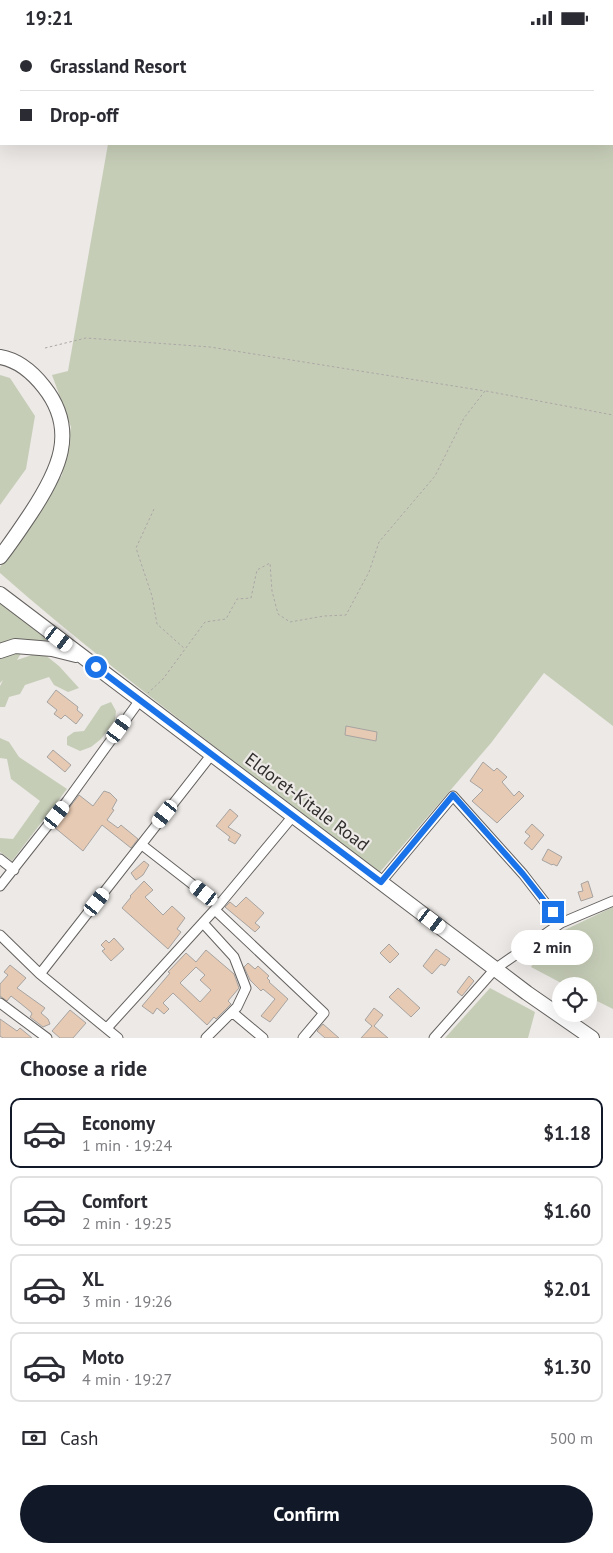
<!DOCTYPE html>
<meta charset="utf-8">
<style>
body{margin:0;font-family:"PT Sans",sans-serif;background:#f7f7f7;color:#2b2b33;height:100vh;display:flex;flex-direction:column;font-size:19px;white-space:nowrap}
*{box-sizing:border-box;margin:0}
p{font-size:16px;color:#7c7c81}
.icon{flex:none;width:28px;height:28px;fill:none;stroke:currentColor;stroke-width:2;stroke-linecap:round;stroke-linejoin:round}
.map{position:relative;height:1003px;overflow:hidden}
.sheet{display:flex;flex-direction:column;background:#fff;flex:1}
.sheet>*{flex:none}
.top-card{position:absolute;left:0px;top:0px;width:614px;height:110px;box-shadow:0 5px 20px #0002;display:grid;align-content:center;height:110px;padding:0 20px;background:#fff}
.buttons{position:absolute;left:552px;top:942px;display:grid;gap:10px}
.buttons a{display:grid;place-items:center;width:45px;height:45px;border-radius:50%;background:#fff;box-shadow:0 5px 20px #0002;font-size:25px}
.end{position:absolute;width:22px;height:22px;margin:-11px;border:6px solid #1a73e8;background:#fff;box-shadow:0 0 0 2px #fff}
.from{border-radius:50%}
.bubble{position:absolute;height:35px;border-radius:18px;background:#fff;box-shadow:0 5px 20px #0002;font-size:16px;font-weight:600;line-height:35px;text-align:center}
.car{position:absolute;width:15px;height:30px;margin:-15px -8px;border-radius:6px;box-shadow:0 0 4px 1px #0007;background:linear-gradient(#fff 24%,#345 0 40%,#fff 0 76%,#345 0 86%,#fff 0)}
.top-card b{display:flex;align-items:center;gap:18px;height:48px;font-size:19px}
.top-card b+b{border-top:1px solid #e1e1e2}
.top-card i{width:12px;height:12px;background:#2b2b33}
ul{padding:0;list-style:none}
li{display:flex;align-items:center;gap:15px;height:70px;margin:0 10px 8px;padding:0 10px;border:2px solid #e1e1e2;border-radius:10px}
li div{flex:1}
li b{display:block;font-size:19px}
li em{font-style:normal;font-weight:600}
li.selected{border-color:#111827}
li>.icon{width:45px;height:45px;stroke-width:1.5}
h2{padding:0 20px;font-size:22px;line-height:60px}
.pay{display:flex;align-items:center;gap:12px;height:55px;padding:0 20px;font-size:19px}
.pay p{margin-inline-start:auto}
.action{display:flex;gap:10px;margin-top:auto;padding:10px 20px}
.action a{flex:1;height:58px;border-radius:30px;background:#111827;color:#fff;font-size:20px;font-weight:600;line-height:58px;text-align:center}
.status{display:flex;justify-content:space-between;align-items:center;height:35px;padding:0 25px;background:#fff;direction:ltr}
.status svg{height:14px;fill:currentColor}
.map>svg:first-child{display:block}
</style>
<div class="status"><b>19:21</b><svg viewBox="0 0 49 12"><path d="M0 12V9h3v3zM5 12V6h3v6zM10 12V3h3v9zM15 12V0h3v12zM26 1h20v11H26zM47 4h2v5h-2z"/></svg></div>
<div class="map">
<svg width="613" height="1003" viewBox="0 0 613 1003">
<rect width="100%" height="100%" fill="#ece9e6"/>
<!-- green -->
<path fill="#c6cdb7" d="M613 8V691L544 638 491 708 380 837C252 739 121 644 0 538V532L62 440 71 392 52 340 68 336 108 109H612Z
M0 340 10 343 35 381 26 434 0 470Z
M0 568 48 605 0 608Z
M22 617 17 625 32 620 44 619 59 631 79 653 68 657 54 650 49 642 25 650 20 659 9 662 5 672H0V651L3 645 0 648V623Z
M111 667 116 676 115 685 101 704 91 712 80 716 67 710V702L74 697 84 696 101 671Z
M0 703 9 707 19 722 67 754 12 826 0 817V803L13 804 40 766 11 744 7 724 0 723Z
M613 872V974L589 962V951H567L531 932 552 901Z
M490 953 535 977 528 1003H445Z"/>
<!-- building -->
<path fill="#e7cab3" stroke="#a6a3a1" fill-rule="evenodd" d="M56 655 78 672 77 675 83 680 76 689 65 680 61 684 54 679 57 675 47 667Z
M346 691 377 697 376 706 345 700Z
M53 715 71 730 65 737 47 722Z
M483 727 494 736 497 733 507 742 502 747 514 761 519 756 524 761 497 788 472 766 483 755 470 746Z
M104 756 110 758 117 765 112 774 114 775 107 785 118 793 121 790 138 804 131 813 102 790 83 816 54 792 68 778 66 777 79 760 93 771Z
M230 774 238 781 228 792 241 800 235 809 228 805 230 802 216 791Z
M532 789 544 800 532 815 524 808 530 801 525 797Z
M548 814 562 822 557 831 553 829 552 830 542 825Z
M144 826 149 830 143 840 136 845 131 838Z
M144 846 153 855 145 862 163 880 172 871 185 883 177 894 181 897 168 914 122 873 131 862 130 861Z
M588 846 593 862 581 866 578 857 583 856 581 849Z
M246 862 264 878 255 888 260 892 255 897 225 872 230 867 236 872Z
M114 903 124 914 111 926 102 916 105 914 101 910 106 905 109 908Z
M389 909 399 919 390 928 380 918Z
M436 914 450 924 445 931 441 929 432 939 423 931Z
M206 915 234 939 239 953 228 966 231 969 216 984 214 982 207 990 173 958 163 968 169 974 164 979 157 973 153 979 142 971 170 938 168 937 186 918 196 927ZM196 932 205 940 200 945 211 955 200 967 180 948Z
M248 928 255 934 258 931 269 941 267 943 270 946 269 947 288 964 270 987 261 981 275 964 263 954 261 956 250 945 244 932Z
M10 930 26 943 17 953 45 973 41 978 48 984 50 989 43 992 30 982 32 979 31 977 20 968 11 961 7 966 0 961V949L8 940 4 937Z
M469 941 474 946 462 961 457 957Z
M398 953 420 973 411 982 389 962Z
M374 973 383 980 374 991 388 1003H361L372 991 365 985Z
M70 975 86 988 73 1003H60L52 996Z
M0 984 17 996 20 993 32 1003H3L0 1001Z
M323 989 339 1003H325L317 996Z"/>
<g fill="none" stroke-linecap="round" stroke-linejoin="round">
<defs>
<path id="minor" d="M247 0 249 1
M428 1 431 0
M142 810 219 870
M0 824 14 835
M381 847 453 761 523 839 561 888
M0 851 67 766 140 665
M215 875 324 978 303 1003
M203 888 234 922 246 953 237 972 206 1003
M0 900 40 939 118 1003
M40 939 212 719
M0 968 47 1003
M232 977 263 1003
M107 993 219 870 293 781
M434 1003 495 934 561 888 613 866"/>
<path id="highway" d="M0 322C18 325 33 338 44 352 79 396 58 437 31 478 21 493 11 508 0 522
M0 559 527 958 592 1003
M0 616 15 611 52 614 76 620"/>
</defs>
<!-- minor casing -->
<use href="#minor" stroke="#64615f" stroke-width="11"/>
<!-- highway casing -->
<use href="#highway" stroke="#64615f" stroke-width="16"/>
<!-- path -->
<path stroke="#aaa7a5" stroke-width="1" stroke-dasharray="2.5 2.5" stroke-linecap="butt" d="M45 313 86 303 210 312 485 356 464 383 435 441 379 507 369 537 346 580 324 581 290 587 278 579 272 556 270 528 257 535 251 563 237 564 226 584 205 587 163 644 148 658
M486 356 613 380
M154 474 136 513 152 561 157 589 185 614"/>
<!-- minor -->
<use href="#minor" stroke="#fff" stroke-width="9"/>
<!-- highway -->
<use href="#highway" stroke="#fff" stroke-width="14"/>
</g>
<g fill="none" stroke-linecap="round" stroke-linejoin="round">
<!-- route -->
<path stroke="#1a73e8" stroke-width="6" d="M96 632 381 847 453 760 523 839 553 877"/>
</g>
<g text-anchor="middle" stroke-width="4.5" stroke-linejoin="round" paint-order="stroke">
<!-- street labels -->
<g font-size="18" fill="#312f2e" stroke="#ece9e6">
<text transform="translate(307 767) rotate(37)" y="6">Eldoret-Kitale Road</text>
</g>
</g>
</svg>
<div class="buttons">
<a><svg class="icon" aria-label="locate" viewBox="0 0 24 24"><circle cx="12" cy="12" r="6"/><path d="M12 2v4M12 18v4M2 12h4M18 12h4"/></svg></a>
</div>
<i class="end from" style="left:96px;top:632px"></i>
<i class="end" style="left:553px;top:877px"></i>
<div class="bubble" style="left:511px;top:895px;width:82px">2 min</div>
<i class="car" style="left:59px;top:604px;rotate:127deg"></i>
<i class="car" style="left:119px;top:694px;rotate:36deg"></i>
<i class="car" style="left:165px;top:779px;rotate:218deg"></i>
<i class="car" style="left:57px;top:780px;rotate:38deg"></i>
<i class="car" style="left:204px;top:858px;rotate:308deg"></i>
<i class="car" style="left:97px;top:867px;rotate:38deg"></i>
<i class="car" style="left:432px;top:886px;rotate:127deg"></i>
<div class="top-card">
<b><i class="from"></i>Grassland Resort</b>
<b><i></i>Drop-off</b>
</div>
</div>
<section class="sheet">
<h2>Choose a ride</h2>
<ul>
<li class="selected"><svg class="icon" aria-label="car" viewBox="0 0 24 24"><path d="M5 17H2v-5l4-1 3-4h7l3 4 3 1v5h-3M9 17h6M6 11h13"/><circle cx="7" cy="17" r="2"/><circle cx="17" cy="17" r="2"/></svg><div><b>Economy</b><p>1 min · 19:24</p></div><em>$1.18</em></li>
<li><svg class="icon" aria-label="car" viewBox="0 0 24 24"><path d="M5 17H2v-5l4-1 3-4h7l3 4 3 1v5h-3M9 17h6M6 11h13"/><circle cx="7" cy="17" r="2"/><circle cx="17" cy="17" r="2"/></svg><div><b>Comfort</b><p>2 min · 19:25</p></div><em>$1.60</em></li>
<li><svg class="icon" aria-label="car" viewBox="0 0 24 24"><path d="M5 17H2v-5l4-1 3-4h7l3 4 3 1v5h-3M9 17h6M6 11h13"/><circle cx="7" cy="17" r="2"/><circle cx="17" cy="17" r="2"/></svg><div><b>XL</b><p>3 min · 19:26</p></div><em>$2.01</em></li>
<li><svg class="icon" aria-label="car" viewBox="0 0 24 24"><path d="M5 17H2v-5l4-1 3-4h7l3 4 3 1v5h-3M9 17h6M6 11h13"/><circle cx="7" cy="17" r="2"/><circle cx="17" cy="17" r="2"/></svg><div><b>Moto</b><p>4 min · 19:27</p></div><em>$1.30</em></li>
</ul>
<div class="pay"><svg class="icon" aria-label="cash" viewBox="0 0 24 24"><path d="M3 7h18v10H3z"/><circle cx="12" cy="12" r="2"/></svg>Cash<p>500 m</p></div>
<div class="action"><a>Confirm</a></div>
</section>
